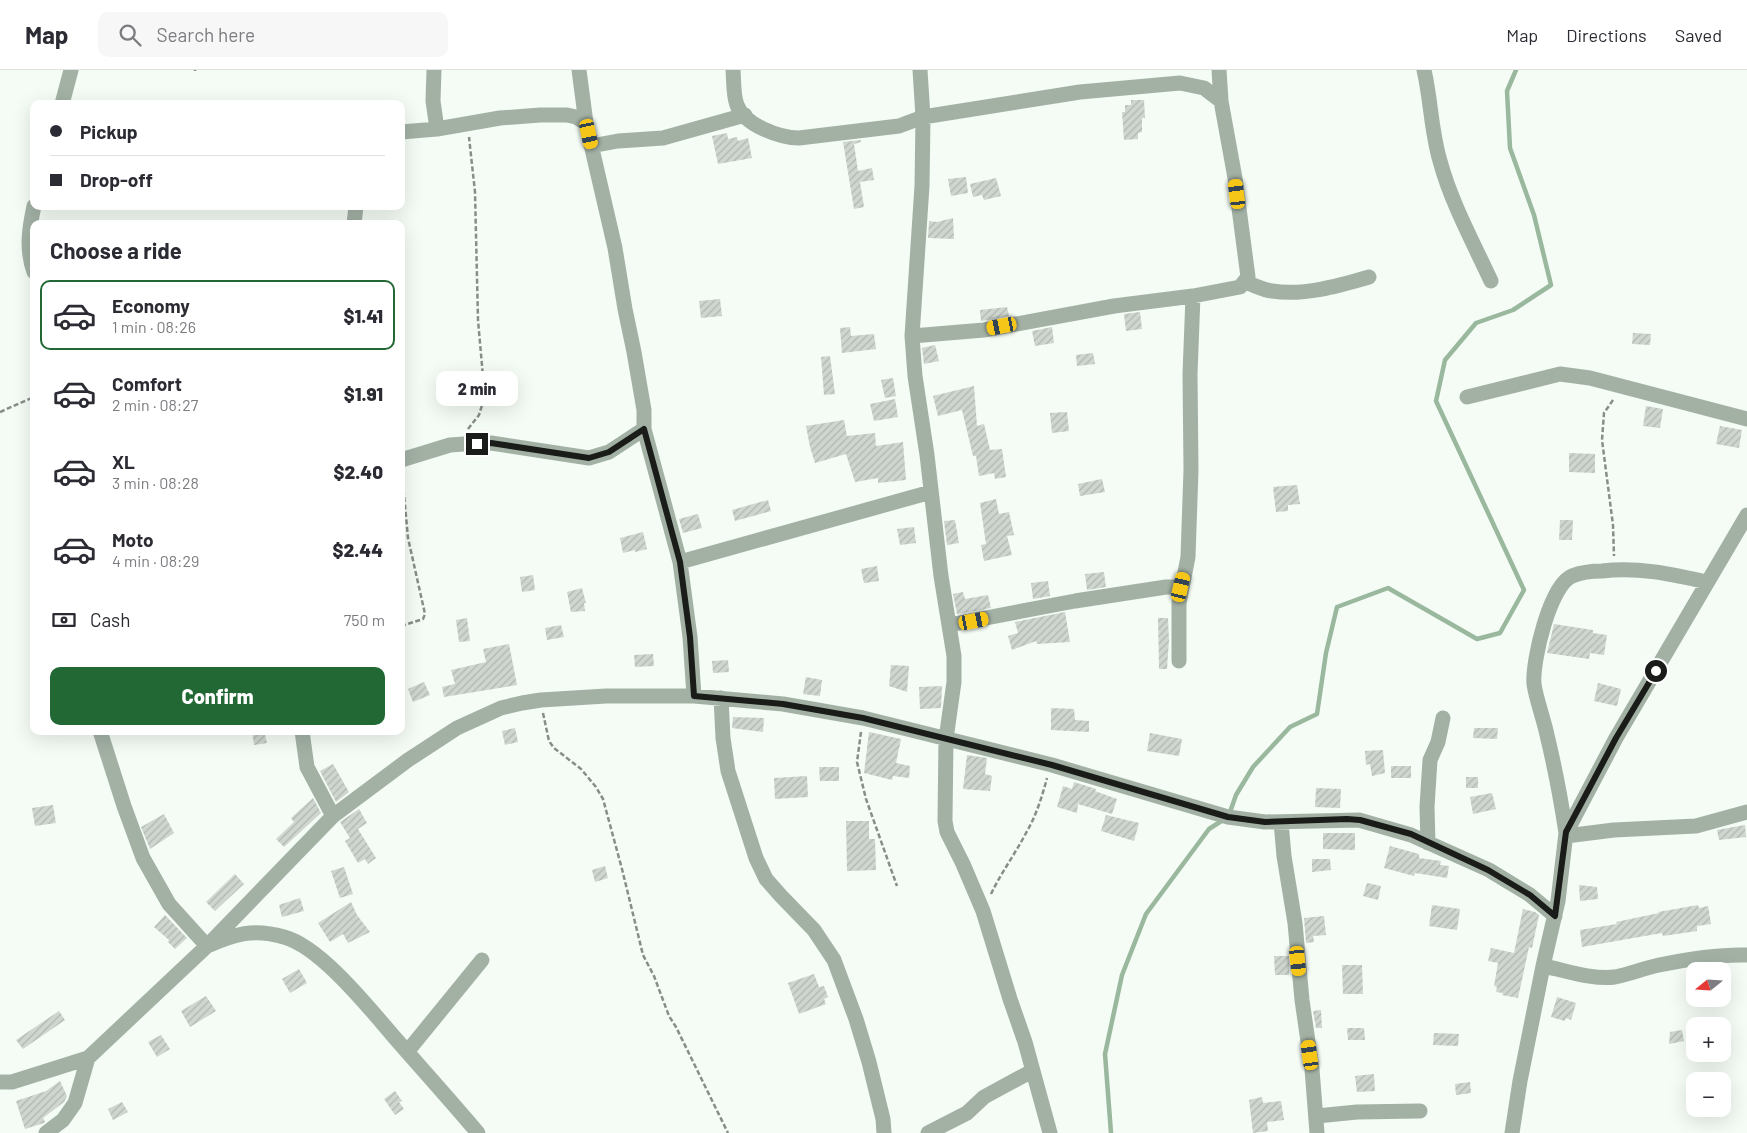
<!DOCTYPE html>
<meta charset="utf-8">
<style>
body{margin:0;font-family:Barlow,sans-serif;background:#f7f7f7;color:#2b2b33;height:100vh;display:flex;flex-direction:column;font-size:19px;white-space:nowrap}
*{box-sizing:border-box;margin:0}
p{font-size:16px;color:#7c7c81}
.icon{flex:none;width:28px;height:28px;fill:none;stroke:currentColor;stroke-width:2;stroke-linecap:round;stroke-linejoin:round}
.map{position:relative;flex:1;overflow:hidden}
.drawer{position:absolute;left:30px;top:150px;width:375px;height:515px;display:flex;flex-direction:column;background:#fff;border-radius:10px;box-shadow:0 5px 20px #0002}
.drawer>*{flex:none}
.banner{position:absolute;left:30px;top:30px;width:375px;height:110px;border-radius:10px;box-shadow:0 5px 20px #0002;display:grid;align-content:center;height:110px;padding:0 20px;background:#fff}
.needle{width:32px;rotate:252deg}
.fabs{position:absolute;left:1686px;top:892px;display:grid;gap:10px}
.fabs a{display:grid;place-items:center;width:45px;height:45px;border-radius:10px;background:#fff;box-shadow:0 5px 20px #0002;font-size:25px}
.end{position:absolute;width:22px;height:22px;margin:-11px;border:6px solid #1a1c1a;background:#fff;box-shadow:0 0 0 2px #fff}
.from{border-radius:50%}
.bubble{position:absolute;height:35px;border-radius:10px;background:#fff;box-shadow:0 5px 20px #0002;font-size:16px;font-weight:800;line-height:35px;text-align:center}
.car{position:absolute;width:15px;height:30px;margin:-15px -8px;border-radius:6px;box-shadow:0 0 4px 1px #0007;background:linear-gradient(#f5c518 24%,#345 0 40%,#f5c518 0 76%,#345 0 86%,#f5c518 0)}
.banner b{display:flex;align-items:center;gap:18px;height:48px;font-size:19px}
.banner b+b{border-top:1px solid #e1e1e2}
.banner i{width:12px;height:12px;background:#2b2b33}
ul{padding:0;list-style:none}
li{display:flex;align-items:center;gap:15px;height:70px;margin:0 10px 8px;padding:0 10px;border:2px solid transparent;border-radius:10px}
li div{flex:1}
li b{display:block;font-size:19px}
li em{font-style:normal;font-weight:800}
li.on{border-color:#216834}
li>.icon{width:45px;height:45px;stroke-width:1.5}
h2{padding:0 20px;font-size:22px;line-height:60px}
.pay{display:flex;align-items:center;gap:12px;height:55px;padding:0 20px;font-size:19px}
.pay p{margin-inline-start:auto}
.button{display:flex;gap:10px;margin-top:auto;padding:10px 20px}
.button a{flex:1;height:58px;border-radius:10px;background:#216834;color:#fff;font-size:20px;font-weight:800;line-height:58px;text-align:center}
header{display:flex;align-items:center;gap:30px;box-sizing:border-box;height:70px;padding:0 25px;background:#fff;border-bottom:1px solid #e1e1e2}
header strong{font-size:24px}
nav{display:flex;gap:28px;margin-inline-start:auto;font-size:18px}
.search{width:350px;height:45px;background:#f7f7f7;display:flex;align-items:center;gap:12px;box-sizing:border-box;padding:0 18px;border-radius:10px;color:#7c7c81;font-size:19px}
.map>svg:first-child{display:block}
</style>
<header>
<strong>Map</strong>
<div class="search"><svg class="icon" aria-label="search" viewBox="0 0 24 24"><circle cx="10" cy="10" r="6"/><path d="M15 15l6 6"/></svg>Search here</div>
<nav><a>Map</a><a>Directions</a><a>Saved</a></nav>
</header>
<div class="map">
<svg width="1747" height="1063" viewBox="0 0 1747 1063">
<defs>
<pattern id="building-hatch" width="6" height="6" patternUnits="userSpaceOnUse" patternTransform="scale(1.25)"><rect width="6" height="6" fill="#ced6cf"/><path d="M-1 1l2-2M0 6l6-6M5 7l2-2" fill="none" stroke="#b0b7b1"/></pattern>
</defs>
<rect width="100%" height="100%" fill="#f4fcf5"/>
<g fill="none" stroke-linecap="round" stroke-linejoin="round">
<!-- stream -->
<path stroke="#99b89d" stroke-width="4.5" d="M1229 745 1236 725 1253 697 1290 657 1317 644 1326 583 1337 537 1388 518 1477 569 1500 563 1524 520 1436 331 1445 290 1476 253 1513 240 1551 215 1534 145 1510 78 1507 21 1516 0
M1111 1063 1105 984 1122 905 1146 844 1209 759 1223 750"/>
</g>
<!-- building -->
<path fill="url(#building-hatch)" d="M1131 30H1144L1145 48H1142V62L1138 63V69L1124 70 1122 42H1125V35H1131Z
M727 63 728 69 737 67 738 71 748 68 752 88 718 94 712 66Z
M861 70V72L854 74 858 101 872 98 874 110 860 112 864 137 854 139 843 72Z
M966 107 968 123 951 126 948 109Z
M996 108 1001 126 984 130 982 125 973 127 970 114Z
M953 148 954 169 928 168 929 151 937 152Z
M720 229 722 246 701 248 699 231Z
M1007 237 1009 246 981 251 980 240Z
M1140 242 1142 259 1126 261 1124 244Z
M850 257 851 266 874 264 876 279 842 283 840 258Z
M1052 257 1054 273 1035 276 1032 261Z
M1633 263 1651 264 1650 275 1632 274Z
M935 275 939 291 924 294 922 278Z
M1093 283 1095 294 1077 296 1076 285Z
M830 286 835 324 824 325 821 287Z
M893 308 896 326 885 328 881 310Z
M974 316 977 356 984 354 990 380 1002 379 1006 407 995 409 994 403 979 406 976 386H973L962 340 938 346 933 326Z
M895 329 898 347 874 351 870 334Z
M1646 336 1663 339 1660 358 1643 356Z
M1067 342 1069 361 1052 363 1050 343Z
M844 350 847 366 875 363 876 376 903 372 906 410 878 413V408L855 412 846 384 815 393 810 377 806 356Z
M1720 356 1742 360 1739 378 1716 374Z
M1569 383 1595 384V403L1569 402Z
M1102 409 1105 422 1080 426 1078 414Z
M1297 415 1300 434 1288 435V441L1276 442 1273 417Z
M996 429 999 444 1009 442 1014 465 1007 466 1012 485 984 491 981 475 986 474 980 433Z
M768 430 771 441 735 451 732 440Z
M698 444 702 458 683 463 679 449Z
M955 450 959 473 947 475 944 451Z
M1560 450H1573L1572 470H1559Z
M914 457 916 473 900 475 897 459Z
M643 462 647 479 635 482V480L623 483 620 468Z
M877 496 879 511 864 513 861 499Z
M1104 502 1106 517 1087 520 1085 504Z
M533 505 535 520 522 522 520 507Z
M1048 511 1050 526 1033 529 1031 513Z
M582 518 586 533H584L585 541 571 542 567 522Z
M963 522 965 529 988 525 991 538 957 544 953 524Z
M1065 542 1070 572 1037 574 1036 571 1012 580 1008 566 1018 563 1015 552Z
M467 548 470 571 459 572 456 550Z
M1158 548H1168L1169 570 1167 599H1159Z
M1554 554 1593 560V563L1607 565 1604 585 1590 583 1589 589 1547 583Z
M561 555 564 567 547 570 545 558Z
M509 574 517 615 444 627 442 617 455 614 451 600 486 592 483 579Z
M653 584 654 596 635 597 634 585Z
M728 590 729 602 713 603 712 591Z
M891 595 909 596 907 622 889 616Z
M806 607 822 610 820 626 803 624Z
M424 612 430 625 413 632 408 619Z
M1598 613 1621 619 1617 636 1594 631Z
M942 616 941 638 920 639 919 617Z
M1051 638 1074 639 1075 650 1089 651V662L1051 660Z
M733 647 764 648 763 662 732 658Z
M515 658 518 672 505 675 502 661Z
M1474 658H1498L1497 669 1473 668Z
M252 661H264L267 673 254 675Z
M869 662 901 669 896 693 910 696 909 708 893 706 892 710 864 703Z
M1150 663 1182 669 1179 686 1147 681Z
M1383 680 1385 703 1372 706 1370 694 1366 695 1365 681Z
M967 685 987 688 985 704 992 706 990 721 963 719Z
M333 694 349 722 336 732 320 701Z
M1391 696H1411V708H1391Z
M819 697H839V711H820Z
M807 706 808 727 775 729 774 708Z
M1466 707H1478V718H1466Z
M1074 712 1096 719 1095 721 1117 729 1112 744 1078 734 1077 743 1057 737 1063 716 1072 719Z
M1316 718 1341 719 1340 738 1315 737Z
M1492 723 1496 739 1473 744 1470 727Z
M313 728 321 743 284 777 276 769 294 752 291 748Z
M53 735 56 753 35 756 32 738Z
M359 739 367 753 358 759 376 788 368 794 365 789 358 793 345 771 350 768 340 752Z
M164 744 174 763 150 779 141 757Z
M1106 745 1139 753 1134 771 1101 761Z
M846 751H869V769H875L876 800 847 801Z
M1745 755 1746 767 1719 770 1717 760Z
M1323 763H1355V780L1323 779Z
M1390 776 1419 784V788L1441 791 1440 795 1449 796 1447 808 1415 803 1414 806 1384 798Z
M1312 789H1330L1331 800 1312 802Z
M605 796 608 808 595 812 592 800Z
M344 797 353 824 340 828 331 801Z
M235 804 244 814 215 841 206 832Z
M1367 813 1381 816 1378 830 1363 826Z
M1579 815 1597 817 1598 829 1580 831Z
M300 828 304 841 282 847 279 835Z
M351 832 357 845 370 862 348 873 343 864 330 872 318 853Z
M1432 835 1460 839 1457 860 1429 856Z
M1698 835 1699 838 1708 836 1711 854 1697 856V861L1663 866 1662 863 1582 877 1580 860 1617 854 1616 852 1659 843 1658 842Z
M1523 839 1535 842 1539 845 1532 878 1529 877 1518 928 1502 925 1503 923 1496 922 1497 917 1494 916 1498 893 1488 891 1491 878 1514 883Z
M165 845 187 868 175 879 168 872 169 870 154 857Z
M1324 846 1326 865 1313 866 1314 872 1306 873 1304 848Z
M1274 886H1289V905H1275Z
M1342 895H1362L1363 924H1343Z
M299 899 307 913 290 923 282 909Z
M814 904 819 917 824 916 828 927 824 929 826 934 799 944 788 913Z
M206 926 216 941 190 957 181 941Z
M1557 927 1576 933 1571 950 1566 948 1565 951 1551 947Z
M1321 940 1322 958H1316L1313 941Z
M59 941 65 950 23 979 16 970Z
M1347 958H1364L1365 970H1348Z
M1682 960 1684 971 1669 974 1670 962Z
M1434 963 1459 964 1458 976 1433 975Z
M161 965 170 979 157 987 148 972Z
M1374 1004 1375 1021 1357 1022 1355 1006Z
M60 1011 67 1026 64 1032 43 1048 45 1052 44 1053 25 1059 16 1031 46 1021Z
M1470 1012 1471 1023 1456 1025 1455 1014Z
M395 1021 402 1031 399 1032 404 1039 395 1045 384 1029Z
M1262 1027 1263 1033 1281 1031 1284 1050 1267 1052 1268 1061 1253 1063 1249 1030Z
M122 1032 128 1042 113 1050 108 1039Z"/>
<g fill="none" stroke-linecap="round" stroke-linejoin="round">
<!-- path -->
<path stroke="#888d88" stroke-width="2.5" stroke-dasharray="5 2.5" stroke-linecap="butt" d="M195 1V0
M1613 330 1604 343 1602 370 1613 455 1614 486
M0 342 34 327
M468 359 479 345 483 332V307L478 250 475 122 469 67
M401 556 423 549 425 544 408 468 402 403
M543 643 549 671 554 678 581 699 596 717 603 729 622 799 643 885 654 906 669 946 676 957 728 1063
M861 662 857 692 866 729 897 816
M991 824C1001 803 1015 784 1026 763 1036 746 1042 727 1047 708"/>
<!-- minor -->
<path stroke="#a3b1a5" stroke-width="15" d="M434 0 433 31 437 59
M579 0 586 53 615 178 625 239 634 282 644 340V359L680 492 690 567 694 626
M733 0C734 11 733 25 737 35 744 55 780 68 799 68L899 56 923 47 1080 22 1180 13 1204 18 1221 31 1235 108 1248 207 1240 217 1193 226 1114 236 984 260 912 266
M920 0 923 47 922 116 912 266 915 306 927 385 941 506 954 586V612L946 669 945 751 947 762 963 794 983 841 1010 929 1025 972 1050 1063
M1219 0 1221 31
M1424 0C1431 30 1431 61 1440 91 1451 132 1473 172 1491 211
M62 34 71 0
M401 62 437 59 500 48 540 45H567L576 47 586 53
M591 76 618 71 663 68 745 45
M354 154 356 136
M34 202C26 180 29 159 34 136
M1245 212C1254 215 1263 220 1272 221 1304 226 1338 216 1369 207
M1467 327 1560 304 1590 308 1747 349
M401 390 450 375 464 374 491 373 589 388 609 382 644 359
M680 492 931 422
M949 555 1075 531 1166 517H1181
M1179 591V533L1188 487 1191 400 1190 304 1193 226
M721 628 723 668 728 701 756 788 766 809 781 826 814 860 834 890 856 949 869 992 883 1049 884 1063
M100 661 124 736 143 788 169 834 207 876 333 746 408 690 457 658 501 638 522 633 541 630 606 626H694L783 634 863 648 1052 695 1228 747 1265 752 1359 750 1411 765 1489 800 1530 825 1555 846
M302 661 307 697 333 746
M1281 752 1284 786 1295 853 1302 930 1312 999 1317 1063
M1566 763C1561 730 1555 698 1547 665 1544 650 1536 629 1534 614 1532 591 1550 515 1572 506 1582 502 1592 501 1602 501 1641 497 1670 504 1707 512
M1566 766 1614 760 1696 756 1747 742
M1428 773 1427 737 1430 690 1438 672 1443 648
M1543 896C1565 900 1592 910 1615 907 1630 904 1645 898 1659 895 1688 889 1718 884 1747 885
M407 982 482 890
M0 1012H12L88 988 207 876C235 864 253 858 284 867 321 877 370 939 395 968 423 1000 451 1031 478 1063
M1317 1046 1357 1042 1420 1041
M46 1063 63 1050 75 1033 88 988
M928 1063 967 1043 984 1027 1032 1001
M1512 1063 1520 1011 1543 896 1558 831 1566 763 1616 668 1747 445"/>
</g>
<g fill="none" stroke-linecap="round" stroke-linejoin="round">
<!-- route -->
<path stroke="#1a1c1a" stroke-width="6" d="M477 374 491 373 589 388 609 382 644 359 680 492 690 567 694 626 783 634 863 648 1052 695 1228 747 1265 752 1347 749 1360 750 1411 764 1488 800 1530 825 1555 846 1566 762 1616 668 1656 601"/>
</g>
</svg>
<div class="fabs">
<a><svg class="needle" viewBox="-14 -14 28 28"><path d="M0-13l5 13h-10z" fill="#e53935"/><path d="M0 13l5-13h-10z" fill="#7c7c81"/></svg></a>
<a>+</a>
<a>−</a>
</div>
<i class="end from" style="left:1656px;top:601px"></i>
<i class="end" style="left:477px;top:374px"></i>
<div class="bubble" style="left:436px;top:301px;width:82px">2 min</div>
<i class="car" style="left:589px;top:64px;rotate:168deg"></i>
<i class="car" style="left:1237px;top:124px;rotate:353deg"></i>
<i class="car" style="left:1002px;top:256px;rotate:259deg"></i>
<i class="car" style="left:1181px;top:517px;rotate:13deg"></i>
<i class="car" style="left:974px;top:551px;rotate:79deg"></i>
<i class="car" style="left:1298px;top:891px;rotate:174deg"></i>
<i class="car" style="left:1310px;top:985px;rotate:352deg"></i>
<div class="banner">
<b><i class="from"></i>Pickup</b>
<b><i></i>Drop-off</b>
</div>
<section class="drawer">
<h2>Choose a ride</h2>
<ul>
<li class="on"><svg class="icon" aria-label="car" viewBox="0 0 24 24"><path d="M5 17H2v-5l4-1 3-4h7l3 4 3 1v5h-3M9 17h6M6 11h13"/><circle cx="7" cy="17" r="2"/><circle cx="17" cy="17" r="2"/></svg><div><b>Economy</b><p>1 min · 08:26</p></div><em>$1.41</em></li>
<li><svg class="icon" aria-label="car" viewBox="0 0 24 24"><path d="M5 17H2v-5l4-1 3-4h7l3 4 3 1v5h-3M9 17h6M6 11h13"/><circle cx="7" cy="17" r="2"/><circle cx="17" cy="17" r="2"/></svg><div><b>Comfort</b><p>2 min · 08:27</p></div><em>$1.91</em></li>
<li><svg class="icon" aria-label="car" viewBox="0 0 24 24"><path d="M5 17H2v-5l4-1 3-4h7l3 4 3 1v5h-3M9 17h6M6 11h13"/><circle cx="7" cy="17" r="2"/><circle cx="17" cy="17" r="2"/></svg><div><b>XL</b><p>3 min · 08:28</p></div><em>$2.40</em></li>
<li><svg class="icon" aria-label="car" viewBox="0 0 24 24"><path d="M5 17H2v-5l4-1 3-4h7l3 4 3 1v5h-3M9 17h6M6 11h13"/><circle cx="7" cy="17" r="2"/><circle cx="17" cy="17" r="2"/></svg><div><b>Moto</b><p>4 min · 08:29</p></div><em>$2.44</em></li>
</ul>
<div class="pay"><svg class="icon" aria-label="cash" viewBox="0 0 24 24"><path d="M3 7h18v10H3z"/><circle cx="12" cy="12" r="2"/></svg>Cash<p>750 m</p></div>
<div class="button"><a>Confirm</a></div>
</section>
</div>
